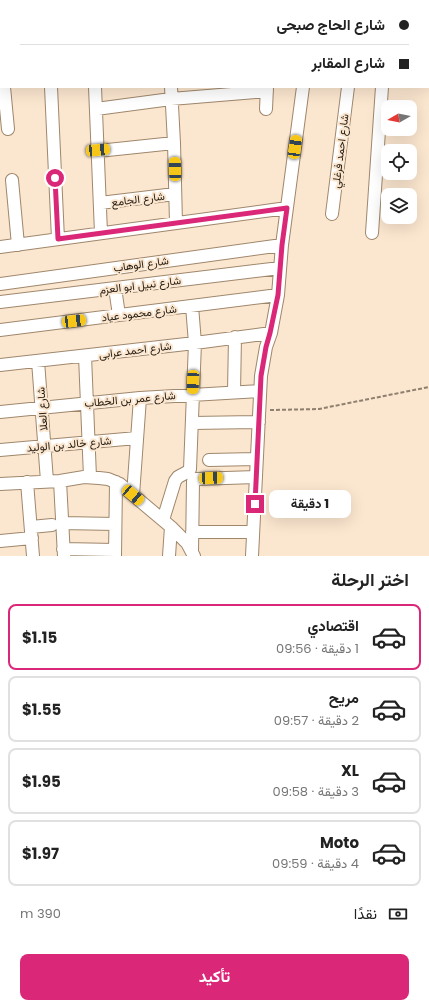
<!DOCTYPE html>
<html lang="ar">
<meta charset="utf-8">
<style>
body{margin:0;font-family:Poppins,Vazirmatn,sans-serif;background:#f2f2f2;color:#222;direction:rtl;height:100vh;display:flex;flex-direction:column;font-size:15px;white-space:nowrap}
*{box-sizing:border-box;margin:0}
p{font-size:13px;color:#767676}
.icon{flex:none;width:22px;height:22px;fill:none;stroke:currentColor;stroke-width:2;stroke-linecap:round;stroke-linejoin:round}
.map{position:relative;height:556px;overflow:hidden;direction:ltr}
.details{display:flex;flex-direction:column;background:#fff;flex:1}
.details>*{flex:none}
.hud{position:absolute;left:0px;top:0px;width:429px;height:88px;box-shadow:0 4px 16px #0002;direction:rtl;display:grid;align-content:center;height:88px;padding:0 20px;background:#fff}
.needle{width:26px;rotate:261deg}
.fabs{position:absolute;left:381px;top:100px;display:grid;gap:8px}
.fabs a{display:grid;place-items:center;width:36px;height:36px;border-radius:8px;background:#fff;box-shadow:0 4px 16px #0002;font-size:20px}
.end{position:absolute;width:18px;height:18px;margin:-9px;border:5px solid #db2777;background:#fff;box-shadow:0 0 0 2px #fff}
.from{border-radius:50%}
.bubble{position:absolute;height:28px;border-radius:8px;background:#fff;box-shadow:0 4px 16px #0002;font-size:13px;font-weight:700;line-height:28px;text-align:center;direction:rtl}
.car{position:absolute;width:12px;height:24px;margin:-12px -6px;border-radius:5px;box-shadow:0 0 3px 1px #0007;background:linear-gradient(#f5c518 24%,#345 0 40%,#f5c518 0 76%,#345 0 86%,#f5c518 0)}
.hud b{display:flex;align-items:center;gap:14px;height:38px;font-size:15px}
.hud b+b{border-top:1px solid #e0e0e0}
.hud i{width:10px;height:10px;background:#222}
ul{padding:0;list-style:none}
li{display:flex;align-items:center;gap:12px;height:66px;margin:0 8px 6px;padding:0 12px;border:2px solid #e0e0e0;border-radius:8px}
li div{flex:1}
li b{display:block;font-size:15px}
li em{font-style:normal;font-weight:700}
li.selected{border-color:#db2777}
li>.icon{width:36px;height:36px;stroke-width:1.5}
h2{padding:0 20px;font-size:18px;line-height:48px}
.pay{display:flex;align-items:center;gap:10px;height:44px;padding:0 20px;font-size:15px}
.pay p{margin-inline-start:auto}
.button{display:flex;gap:8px;margin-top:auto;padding:8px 20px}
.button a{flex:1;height:46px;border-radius:8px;background:#db2777;color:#fff;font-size:16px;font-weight:700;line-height:46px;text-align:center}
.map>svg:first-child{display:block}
</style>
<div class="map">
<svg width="429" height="556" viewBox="0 0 429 556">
<rect width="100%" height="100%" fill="#fbe6cf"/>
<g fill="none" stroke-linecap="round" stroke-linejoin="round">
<!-- canal -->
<path stroke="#9396bb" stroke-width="10" d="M360 1 370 0
M0 38H1"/>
<defs>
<path id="minor" d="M90 0V1
M172 0V1
M63 1V0
M216 1 225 0
M428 22H429
M0 28H1
M0 73H1
M4 87 8 129
M51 87 58 239
M95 87 101 233
M171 87 174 143 176 223
M96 109 171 99 267 91
M266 109 267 87
M98 151 174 143
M12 180 18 245
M100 203 175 194
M332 214 348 87
M372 233 382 87
M0 247 287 208
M0 284 282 245
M115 288 119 315
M0 302 280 268
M0 330 278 295
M85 356 90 477
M38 361 47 481
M0 365 195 343 271 333
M234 392 235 337
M0 412 140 398 260 391
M192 423 259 422
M0 450 137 438
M209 460 257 459
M60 481 64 556
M27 482 33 556
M0 484 60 481 84 477 99 478 108 479 120 484 171 527 187 543 194 556
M133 495 140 398
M163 520 175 481 178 477 189 471 190 469 195 343 192 306
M62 523 115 524
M31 527 52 525
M192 532H253
M0 541 32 538
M63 549 115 550
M192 552 193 481 196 479 256 477
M115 556 116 482
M169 556 171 527
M252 556 261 376 266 347 271 333 278 295 282 245 303 87"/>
</defs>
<!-- minor casing -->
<use href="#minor" stroke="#9f876c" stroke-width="14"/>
<!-- path -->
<path stroke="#8e7f6e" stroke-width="2" stroke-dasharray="4 2" stroke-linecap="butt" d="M270 410 319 409 429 387"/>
<!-- minor -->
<use href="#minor" stroke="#fff" stroke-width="12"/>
</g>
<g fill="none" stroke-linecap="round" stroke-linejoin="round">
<!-- route -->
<path stroke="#db2777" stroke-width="5" d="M55 178 58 239 287 208 282 245 278 295 270 333 266 347 261 376 255 504"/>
</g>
<g text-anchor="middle" stroke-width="4" stroke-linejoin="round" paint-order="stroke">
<!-- street labels -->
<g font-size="11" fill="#22190e" stroke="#fbe6cf">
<text transform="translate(340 151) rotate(-83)" y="4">شارع احمد فرغلي</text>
<text transform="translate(138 199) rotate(-7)" y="4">شارع الجامع</text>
<text transform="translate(141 264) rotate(-8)" y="4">شارع الوهاب</text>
<text transform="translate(140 285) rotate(-7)" y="4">شارع نبيل ابو العزم</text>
<text transform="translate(139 313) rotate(-7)" y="4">شارع محمود عياد</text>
<text transform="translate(135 350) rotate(-7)" y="4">شارع احمد عرابى</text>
<text transform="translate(130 399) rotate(-5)" y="4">شارع عمر بن الخطاب</text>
<text transform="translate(42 409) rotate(-94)" y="4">شارع العلا</text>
<text transform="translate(69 444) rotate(-5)" y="4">شارع خالد بن الوليد</text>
</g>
</g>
</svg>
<div class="fabs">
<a><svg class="needle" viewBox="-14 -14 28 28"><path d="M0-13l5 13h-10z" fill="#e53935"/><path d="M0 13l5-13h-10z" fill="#767676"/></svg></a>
<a><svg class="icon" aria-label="locate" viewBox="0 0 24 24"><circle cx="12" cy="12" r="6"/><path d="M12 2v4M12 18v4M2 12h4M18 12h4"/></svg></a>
<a><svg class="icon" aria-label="layers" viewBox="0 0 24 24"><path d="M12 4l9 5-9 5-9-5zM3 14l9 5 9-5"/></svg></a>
</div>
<i class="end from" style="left:55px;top:178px"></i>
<i class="end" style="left:255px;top:504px"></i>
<div class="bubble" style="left:269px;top:490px;width:82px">1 دقيقة</div>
<i class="car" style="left:295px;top:147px;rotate:8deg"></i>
<i class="car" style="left:98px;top:150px;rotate:85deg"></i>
<i class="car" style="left:175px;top:169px;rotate:359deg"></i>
<i class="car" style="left:74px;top:321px;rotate:83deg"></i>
<i class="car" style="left:193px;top:382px;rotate:182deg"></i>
<i class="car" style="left:211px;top:478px;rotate:88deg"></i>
<i class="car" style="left:133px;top:495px;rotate:130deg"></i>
<div class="hud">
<b><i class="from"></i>شارع الحاج صبحى</b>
<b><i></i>شارع المقابر</b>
</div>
</div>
<section class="details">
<h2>اختر الرحلة</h2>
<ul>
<li class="selected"><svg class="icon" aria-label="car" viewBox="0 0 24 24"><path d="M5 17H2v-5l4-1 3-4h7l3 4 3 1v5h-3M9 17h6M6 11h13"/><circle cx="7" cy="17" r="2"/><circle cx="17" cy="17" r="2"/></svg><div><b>اقتصادي</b><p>1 دقيقة · 09:56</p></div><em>$1.15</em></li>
<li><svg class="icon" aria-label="car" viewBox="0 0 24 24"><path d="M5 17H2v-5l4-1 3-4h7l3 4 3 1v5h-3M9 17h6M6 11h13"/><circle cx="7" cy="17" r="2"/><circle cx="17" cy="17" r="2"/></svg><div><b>مريح</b><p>2 دقيقة · 09:57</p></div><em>$1.55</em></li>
<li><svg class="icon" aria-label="car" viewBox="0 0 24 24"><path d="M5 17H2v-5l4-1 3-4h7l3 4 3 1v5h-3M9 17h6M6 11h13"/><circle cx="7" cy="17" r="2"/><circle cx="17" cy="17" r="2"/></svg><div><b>XL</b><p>3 دقيقة · 09:58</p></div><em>$1.95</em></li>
<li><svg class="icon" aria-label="car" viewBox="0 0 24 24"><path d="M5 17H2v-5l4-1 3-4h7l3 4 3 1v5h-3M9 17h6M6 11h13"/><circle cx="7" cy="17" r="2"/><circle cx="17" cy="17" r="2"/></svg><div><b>Moto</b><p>4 دقيقة · 09:59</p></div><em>$1.97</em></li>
</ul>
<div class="pay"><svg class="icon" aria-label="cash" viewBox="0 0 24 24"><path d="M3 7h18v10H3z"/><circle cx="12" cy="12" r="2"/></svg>نقدًا<p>390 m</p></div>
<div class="button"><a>تأكيد</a></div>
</section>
